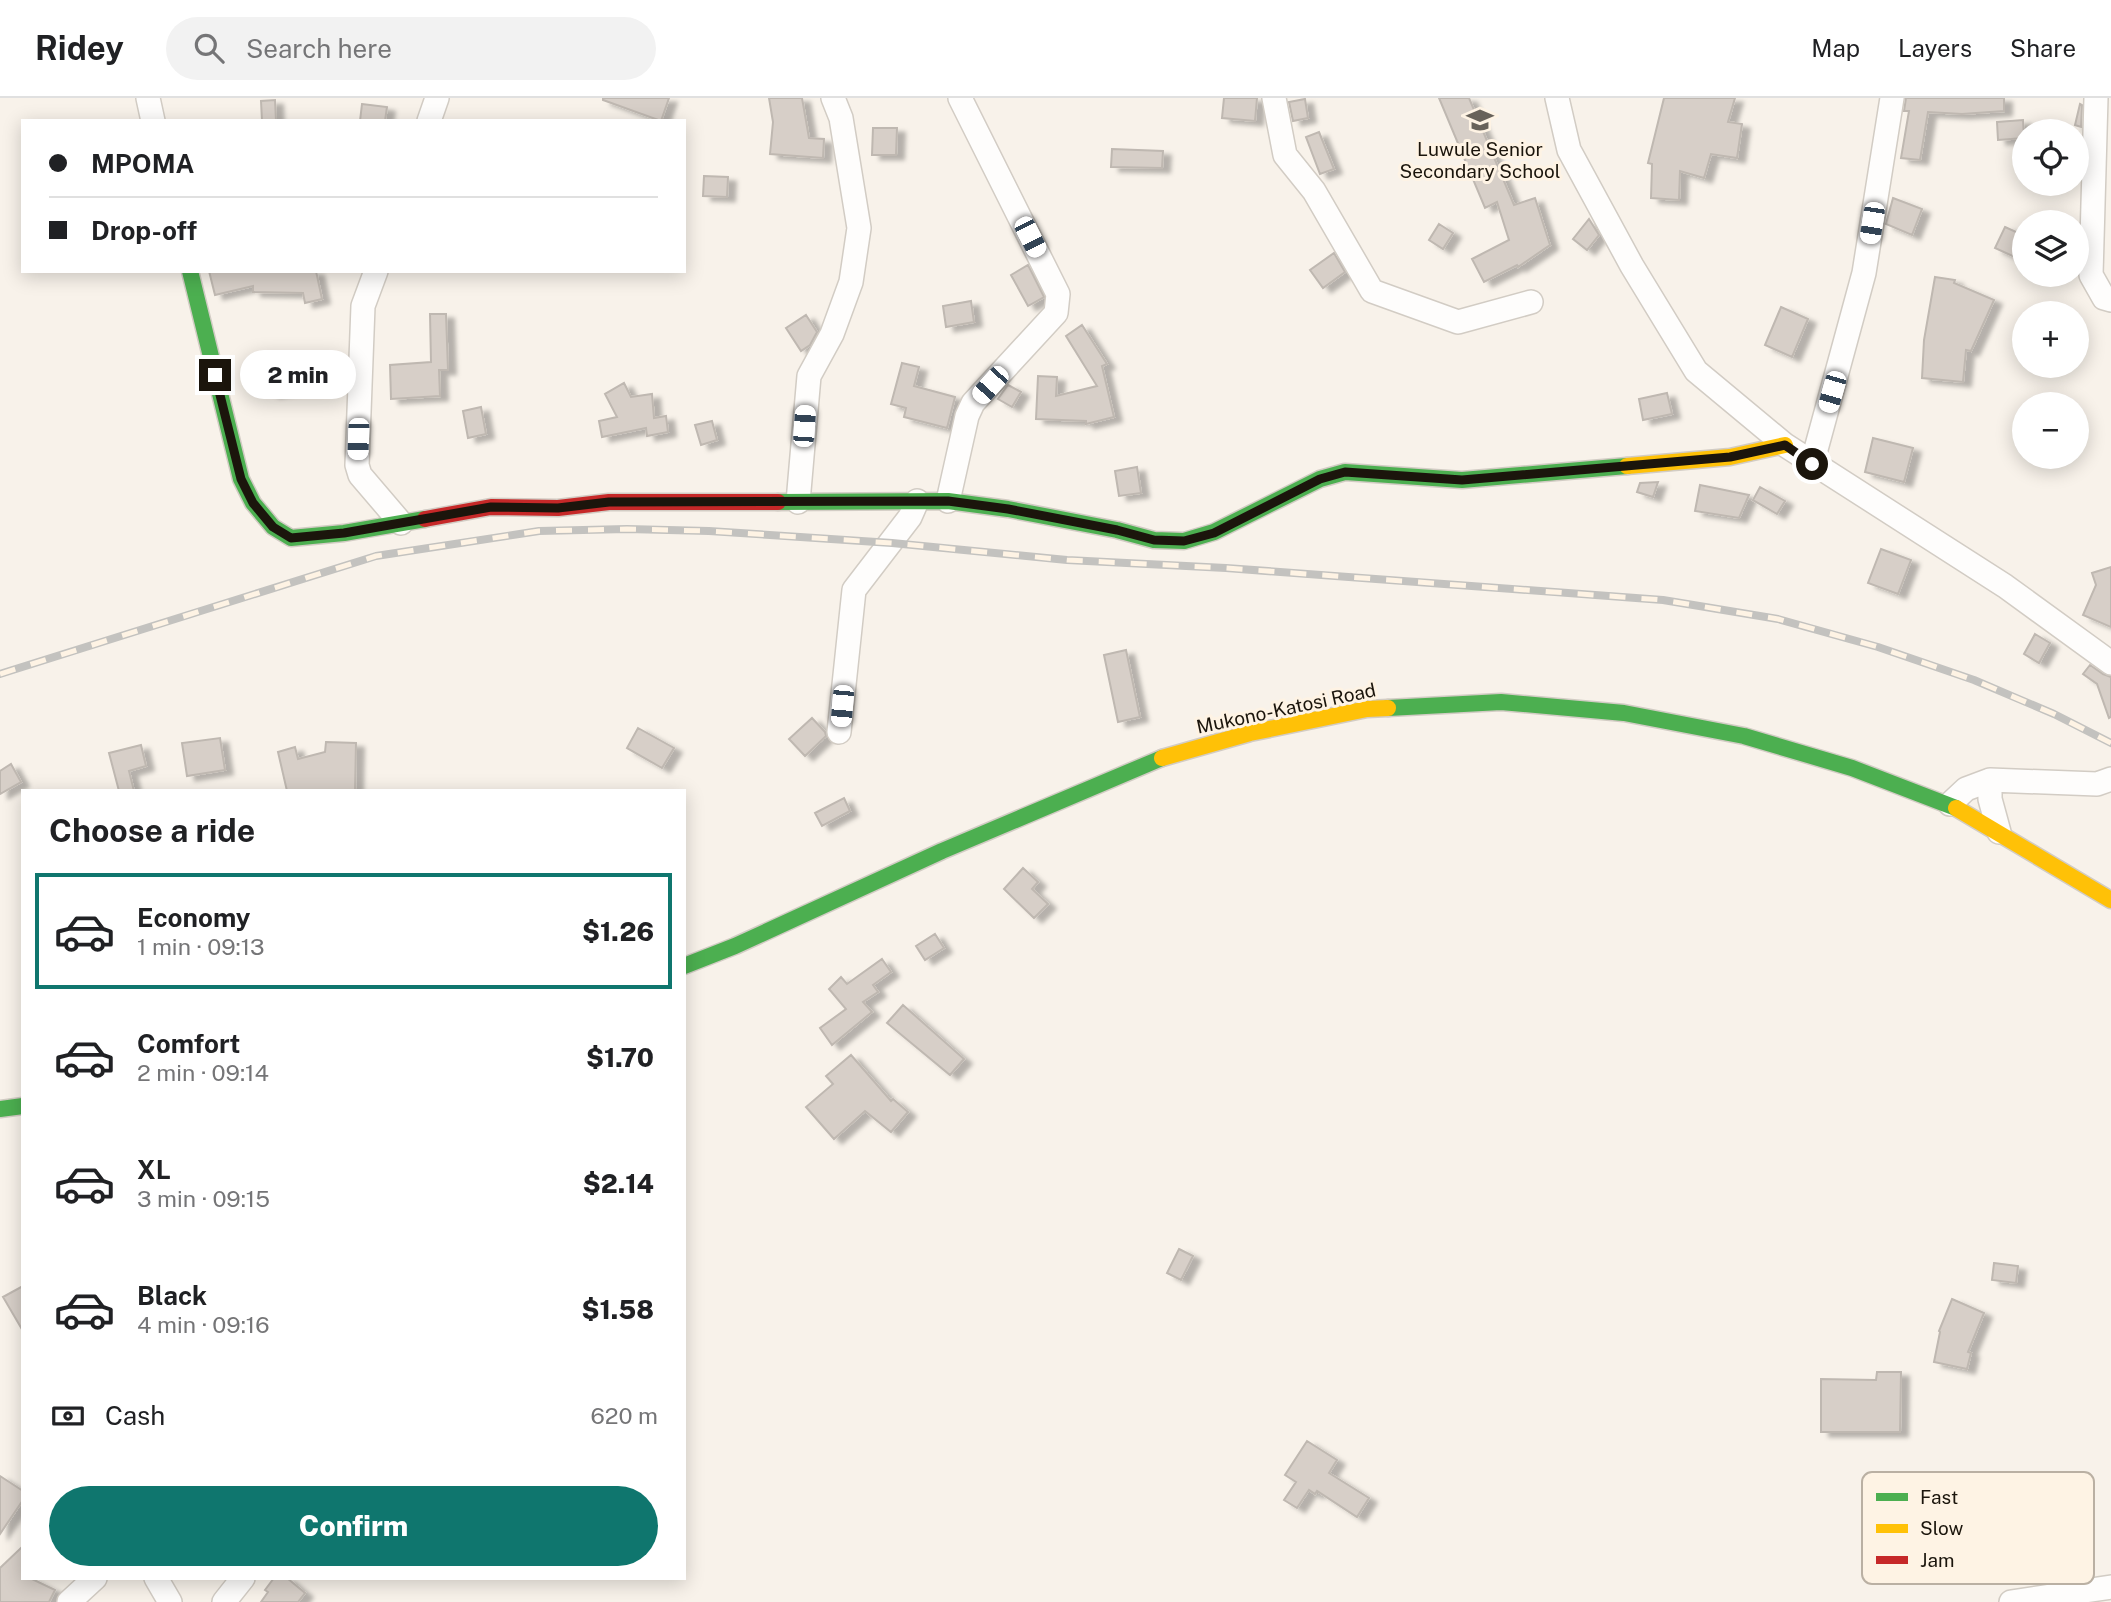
<!DOCTYPE html>
<meta charset="utf-8">
<style>
body{margin:0;font-family:"Public Sans",sans-serif;background:#f2f2f2;color:#202124;height:100vh;display:flex;flex-direction:column;font-size:26px;white-space:nowrap}
*{box-sizing:border-box;margin:0}
p{font-size:23px;color:#757577}
.icon{flex:none;width:38px;height:38px;fill:none;stroke:currentColor;stroke-width:2;stroke-linecap:round;stroke-linejoin:round}
.map{position:relative;flex:1;overflow:hidden}
.drawer{position:absolute;left:21px;top:691px;width:665px;height:791px;display:flex;flex-direction:column;background:#fff;border-radius:0px;box-shadow:0 4px 18px #0003}
.drawer>*{flex:none}
.top-card{position:absolute;left:21px;top:21px;width:665px;height:154px;border-radius:0px;box-shadow:0 4px 18px #0003;display:grid;align-content:center;height:154px;padding:0 28px;background:#fff}
.buttons{position:absolute;left:2012px;top:21px;display:grid;gap:14px}
.buttons a{display:grid;place-items:center;width:77px;height:77px;border-radius:50%;background:#fff;box-shadow:0 4px 18px #0003;font-size:35px}
.end{position:absolute;width:32px;height:32px;margin:-16px;border:9px solid #1b150c;background:#fff;box-shadow:0 0 0 4px #fff}
.from{border-radius:50%}
.bubble{position:absolute;height:49px;border-radius:24px;background:#fff;box-shadow:0 4px 18px #0003;font-size:23px;font-weight:800;line-height:49px;text-align:center}
.car{position:absolute;width:21px;height:42px;margin:-21px -10px;border-radius:9px;box-shadow:0 0 5px 2px #0007;background:linear-gradient(#fff 24%,#345 0 40%,#fff 0 76%,#345 0 86%,#fff 0)}
.top-card b{display:flex;align-items:center;gap:24px;height:66px;font-size:26px}
.top-card b+b{border-top:2px solid #e0e0e0}
.top-card i{width:18px;height:18px;background:#202124}
ul{padding:0;list-style:none}
li{display:flex;align-items:center;gap:21px;height:116px;margin:0 14px 10px;padding:0 14px;border:4px solid transparent;border-radius:0px}
li div{flex:1}
li b{display:block;font-size:26px}
li em{font-style:normal;font-weight:800}
li.on{border-color:#0f766e}
li>.icon{width:63px;height:63px;stroke-width:1.5}
h2{padding:0 28px;font-size:32px;line-height:84px}
.pay{display:flex;align-items:center;gap:18px;height:77px;padding:0 28px;font-size:26px}
.pay p{margin-inline-start:auto}
.action{display:flex;gap:14px;margin-top:auto;padding:14px 28px}
.action a{flex:1;height:80px;border-radius:42px;background:#0f766e;color:#fff;font-size:28px;font-weight:800;line-height:80px;text-align:center}
header{display:flex;align-items:center;gap:42px;box-sizing:border-box;height:98px;padding:0 35px;background:#fff;border-bottom:2px solid #e0e0e0}
header strong{font-size:33px}
nav{display:flex;gap:38px;margin-inline-start:auto;font-size:24px}
.search{width:490px;height:63px;background:#f2f2f2;display:flex;align-items:center;gap:18px;box-sizing:border-box;padding:0 24px;border-radius:38px;color:#757577;font-size:26px}
.map>svg:first-child{display:block}
</style>
<header>
<strong>Ridey</strong>
<div class="search"><svg class="icon" aria-label="search" viewBox="0 0 24 24"><circle cx="10" cy="10" r="6"/><path d="M15 15l6 6"/></svg>Search here</div>
<nav><a>Map</a><a>Layers</a><a>Share</a></nav>
</header>
<div class="map">
<svg width="2111" height="1504" viewBox="0 0 2111 1504">
<defs>
<filter id="shadow"><feDropShadow dx="8" dy="4.5" stdDeviation="2" flood-color="#0004"/></filter>
</defs>
<rect width="100%" height="100%" fill="#f8f2ea"/>
<!-- building -->
<path fill="#d7cfc8" stroke="#bfb8b1" stroke-width="2" filter="url(#shadow)" d="M603 0H669L661 23 603 2Z
M769 0H802L809 40 824 41 823 60 770 56 773 24Z
M1224 0H1257L1255 23 1222 20Z
M1439 0H1469L1514 107 1535 100 1550 147 1518 169 1517 167 1484 184 1472 161 1509 142 1497 104 1485 110Z
M1664 0H1735L1728 24 1742 26 1737 60 1711 56 1704 80 1680 73 1679 102 1651 100 1652 66 1648 65Z
M1906 0H2004V13L1962 16 1928 14 1920 62 1901 60 1909 13H1904Z
M1305 1 1308 20 1293 23 1289 4Z
M275 2 276 23H262L261 3Z
M362 6 387 9 385 23H360Z
M2080 6 2082 7 2081 29 2075 27Z
M2023 22 2024 40 1998 42 1997 24Z
M873 30H897L896 57H872Z
M1319 34 1334 71 1320 76 1306 39Z
M1112 51 1163 53 1162 70 1111 69Z
M704 78 728 79 727 99 703 98Z
M1893 100 1922 111 1912 137 1886 126Z
M1589 121 1599 137 1587 152 1573 141Z
M1439 126 1453 135 1443 151 1429 142Z
M2005 129 2025 138 2017 160 1995 150Z
M1334 155 1345 174 1323 190 1310 172Z
M1028 167 1044 199 1028 208 1011 177Z
M209 173H316L322 201 305 205 303 195 253 194V188L215 197Z
M1935 179 1955 182 1954 185 1994 202 1971 253 1966 252 1963 284 1922 280 1924 242Z
M971 203 974 224 946 229 943 208Z
M1781 209 1808 221 1792 259 1765 247Z
M430 216H446L448 272H439L440 298 391 301 390 267 431 264Z
M806 217 817 234 810 247 801 253 786 230Z
M1082 227 1107 266 1102 268 1114 319 1086 326V323L1036 321 1038 278 1057 279 1056 298 1097 288 1066 238Z
M902 265 919 269 914 288 955 299 947 330 904 319 906 310 891 306Z
M294 271 298 290 271 295 268 276Z
M624 285 631 299 652 296 654 320 666 318 668 334 647 338 646 330 602 339 599 323 617 319 605 296Z
M1008 287 1021 294 1012 309 998 301Z
M1667 295 1672 316 1643 322 1639 301Z
M481 309 486 336 468 340 463 313Z
M712 323 717 342 701 347 695 327Z
M1873 340 1913 350 1904 384 1865 374Z
M1137 369 1141 395 1119 398 1115 373Z
M1658 384 1653 399 1637 394 1640 385Z
M1700 387 1749 397 1739 420 1695 413Z
M1760 389 1785 403 1777 416 1753 402Z
M1881 451 1911 462 1898 496 1868 485Z
M2111 469V529L2083 517 2096 487 2092 475Z
M2035 536 2050 545 2039 565 2024 556Z
M1126 552 1140 619 1118 624 1104 557Z
M2090 567 2103 576 2111 579V619L2109 620 2097 586 2083 576Z
M812 620 825 634 826 638 805 658 789 641Z
M638 630 674 650 662 670 627 650Z
M220 640 225 672 187 678 182 645Z
M326 644 356 645 355 693H287L278 654 295 649 298 661 325 654Z
M141 647 146 668 129 673 134 693H119L109 655Z
M11 666 21 684 0 696V673Z
M844 700 850 713 822 728 815 715Z
M1023 770 1038 784 1032 791 1048 806 1034 820 1004 791Z
M935 836 944 850 925 862 916 848Z
M882 861 891 874 873 887 878 894 863 904 872 914 832 947 820 930 846 911 829 891 841 879 847 886Z
M903 907 964 961 950 977 887 925Z
M851 957 891 1003 893 1001 908 1014 891 1034 865 1013 834 1041 806 1009 833 986 826 978Z
M1179 1151 1193 1158 1181 1182 1167 1175Z
M1994 1165 2018 1168 2016 1185 1992 1182Z
M23 1188V1233L3 1199Z
M1952 1201 1984 1215 1968 1254 1971 1255 1967 1271 1934 1264 1940 1234 1939 1233Z
M1877 1274H1901L1900 1334H1821V1281L1876 1282Z
M1307 1343 1337 1362 1329 1375 1369 1400 1357 1419 1317 1393 1315 1396 1309 1392 1297 1410 1284 1402 1296 1384 1285 1377Z
M0 1378 23 1393V1402L0 1436Z
M23 1448V1480H30L55 1492 49 1504H0V1470Z
M274 1480H287L305 1495 298 1504H261L268 1494 265 1492Z"/>
<g fill="none" stroke-linecap="round" stroke-linejoin="round">
<defs>
<path id="street" d="M148 0 153 23
M1274 0 1285 57 1314 93 1372 193 1458 224 1531 204
M1557 0 1569 52 1632 168 1696 273 1785 347 2005 488 2111 565
M2096 0 2091 177 2104 200 2111 202
M429 23 437 0
M376 173 363 208 357 367 360 377 401 425
M1812 366 1864 175 1892 0
M948 403 967 318 973 305 1056 215 1058 196 960 0
M798 404 809 278 832 236 851 184 859 130 841 20 833 0
M839 634 854 492 910 419 917 403
M1950 706 1966 691 1990 682
M1999 734 1990 701V682L2097 686 2111 681
M156 1480 170 1504
M69 1504 95 1480
M224 1504 243 1480
M2011 1504 2111 1489"/>
<path id="fast" d="M190 173 241 381 253 405 273 429 291 440 344 435 425 421
M778 404 948 403 1008 411 1117 432 1154 442 1184 443 1214 434 1320 381 1345 374 1462 382 1627 368
M1388 610 1501 604 1624 615 1744 638 1852 670 1956 710
M684 868 735 848 942 753 1162 660
M0 1011 23 1008"/>
<path id="slow" d="M1627 368 1730 359 1785 347
M1162 660 1250 635 1367 611 1388 610
M1956 710 2111 802"/>
<path id="jam" d="M425 421 491 409 558 410 609 404H778"/>
</defs>
<!-- street casing -->
<use href="#street" stroke="#d2ccc4" stroke-width="26"/>
<!-- fast casing -->
<use href="#fast" stroke="#d2ccc4" stroke-width="19"/>
<!-- slow casing -->
<use href="#slow" stroke="#d2ccc4" stroke-width="19"/>
<!-- jam casing -->
<use href="#jam" stroke="#d2ccc4" stroke-width="19"/>
<!-- street -->
<use href="#street" stroke="#fefdfc" stroke-width="23"/>
<!-- fast -->
<use href="#fast" stroke="#4caf50" stroke-width="16"/>
<!-- slow -->
<use href="#slow" stroke="#ffc107" stroke-width="16"/>
<!-- jam -->
<use href="#jam" stroke="#c62828" stroke-width="16"/>
<defs>
<path id="rail" d="M0 576 376 458 539 433 627 431 709 433 892 445 1067 462 1226 470 1663 502 1778 521 1878 549 1974 582 2054 616 2111 645"/>
</defs>
<!-- rail casing -->
<use href="#rail" stroke="#c3c2bf" stroke-width="8"/>
<!-- rail -->
<use href="#rail" stroke="#fef3e4" stroke-width="5" stroke-dasharray="16" stroke-linecap="butt"/>
</g>
<g fill="none" stroke-linecap="round" stroke-linejoin="round">
<!-- route -->
<path stroke="#1b150c" stroke-width="9" d="M215 277 241 381 253 405 273 429 291 440 344 435 491 409 558 410 609 404 948 403 1008 411 1117 432 1154 442 1184 443 1214 435 1320 381 1345 374 1462 382 1730 359 1785 347 1812 366"/>
</g>
<!-- icons -->
<defs>
<symbol id="school-bare" viewBox="-9 -9 18 18"><path d="M0-5L7-2L0 1L-7-2ZM-4 1L0 2.5L4 1V4Q0 6-4 4Z" fill="#68625a" stroke="#fef3e4" stroke-width="2.5" paint-order="stroke"/></symbol>
</defs>
<g fill-rule="evenodd">
<use href="#school-bare" x="1461" y="3" width="38" height="38"/>
</g>
<g text-anchor="middle" stroke-width="6" stroke-linejoin="round" paint-order="stroke">
<!-- poi labels -->
<g font-size="19" fill="#1b150c" stroke="#fef3e4">
<text x="1480" y="58">Luwule Senior<tspan x="1480" dy="22">Secondary School</tspan></text>
</g>
<!-- street labels -->
<g font-size="19" fill="#1b150c" stroke="#fef3e4">
<text transform="translate(1286 610) rotate(-12)" y="7">Mukono-Katosi Road</text>
</g>
</g>
<!-- legend -->
<rect x="1862" y="1374" width="232" height="112" rx="10" fill="#fef3e4" stroke="#bab0a3" stroke-width="2"/>
<rect x="1876" y="1395" width="32" height="8" fill="#4caf50"/>
<rect x="1876" y="1426" width="32" height="9" fill="#ffc107"/>
<rect x="1876" y="1458" width="32" height="8" fill="#c62828"/>
<g font-size="19" fill="#1b150c">
<text x="1920" y="1406">Fast</text>
<text x="1920" y="1437">Slow</text>
<text x="1920" y="1469">Jam</text>
</g>
</svg>
<div class="buttons">
<a><svg class="icon" aria-label="locate" viewBox="0 0 24 24"><circle cx="12" cy="12" r="6"/><path d="M12 2v4M12 18v4M2 12h4M18 12h4"/></svg></a>
<a><svg class="icon" aria-label="layers" viewBox="0 0 24 24"><path d="M12 4l9 5-9 5-9-5zM3 14l9 5 9-5"/></svg></a>
<a>+</a>
<a>−</a>
</div>
<i class="end from" style="left:1812px;top:366px"></i>
<i class="end" style="left:215px;top:277px"></i>
<div class="bubble" style="left:240px;top:252px;width:116px">2 min</div>
<i class="car" style="left:1872px;top:125px;rotate:189deg"></i>
<i class="car" style="left:1030px;top:139px;rotate:153deg"></i>
<i class="car" style="left:990px;top:287px;rotate:222deg"></i>
<i class="car" style="left:1832px;top:294px;rotate:196deg"></i>
<i class="car" style="left:804px;top:328px;rotate:4deg"></i>
<i class="car" style="left:358px;top:341px;rotate:182deg"></i>
<i class="car" style="left:842px;top:608px;rotate:185deg"></i>
<div class="top-card">
<b><i class="from"></i>MPOMA</b>
<b><i></i>Drop-off</b>
</div>
<section class="drawer">
<h2>Choose a ride</h2>
<ul>
<li class="on"><svg class="icon" aria-label="car" viewBox="0 0 24 24"><path d="M5 17H2v-5l4-1 3-4h7l3 4 3 1v5h-3M9 17h6M6 11h13"/><circle cx="7" cy="17" r="2"/><circle cx="17" cy="17" r="2"/></svg><div><b>Economy</b><p>1 min · 09:13</p></div><em>$1.26</em></li>
<li><svg class="icon" aria-label="car" viewBox="0 0 24 24"><path d="M5 17H2v-5l4-1 3-4h7l3 4 3 1v5h-3M9 17h6M6 11h13"/><circle cx="7" cy="17" r="2"/><circle cx="17" cy="17" r="2"/></svg><div><b>Comfort</b><p>2 min · 09:14</p></div><em>$1.70</em></li>
<li><svg class="icon" aria-label="car" viewBox="0 0 24 24"><path d="M5 17H2v-5l4-1 3-4h7l3 4 3 1v5h-3M9 17h6M6 11h13"/><circle cx="7" cy="17" r="2"/><circle cx="17" cy="17" r="2"/></svg><div><b>XL</b><p>3 min · 09:15</p></div><em>$2.14</em></li>
<li><svg class="icon" aria-label="car" viewBox="0 0 24 24"><path d="M5 17H2v-5l4-1 3-4h7l3 4 3 1v5h-3M9 17h6M6 11h13"/><circle cx="7" cy="17" r="2"/><circle cx="17" cy="17" r="2"/></svg><div><b>Black</b><p>4 min · 09:16</p></div><em>$1.58</em></li>
</ul>
<div class="pay"><svg class="icon" aria-label="cash" viewBox="0 0 24 24"><path d="M3 7h18v10H3z"/><circle cx="12" cy="12" r="2"/></svg>Cash<p>620 m</p></div>
<div class="action"><a>Confirm</a></div>
</section>
</div>
